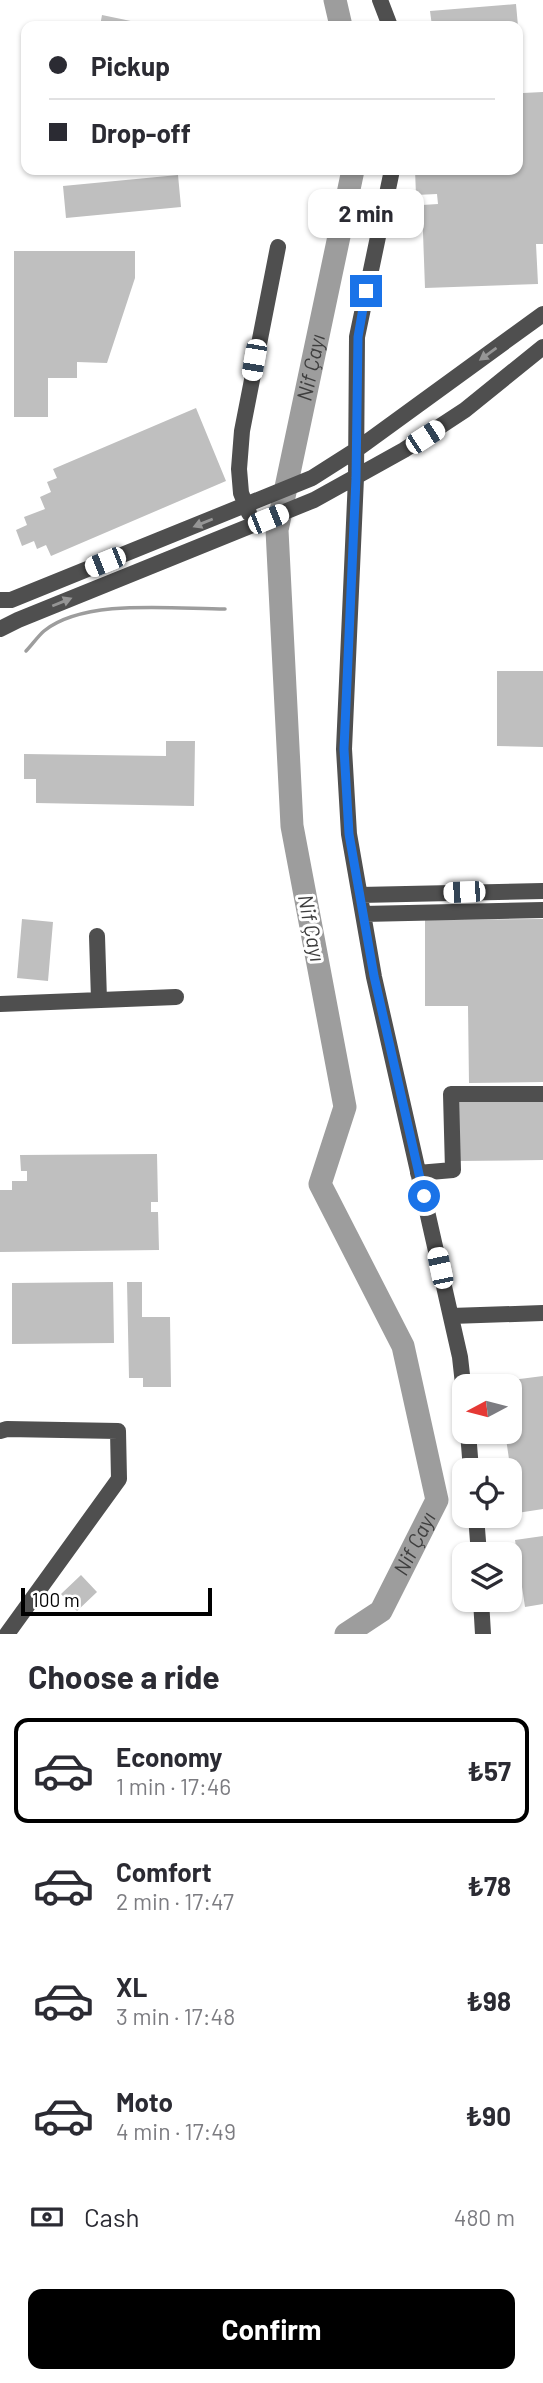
<!DOCTYPE html>
<meta charset="utf-8">
<style>
body{margin:0;font-family:Barlow,sans-serif;background:#f7f7f7;color:#2b2b33;height:100vh;display:flex;flex-direction:column;font-size:26px;white-space:nowrap}
*{box-sizing:border-box;margin:0}
p{font-size:23px;color:#7c7c81}
.icon{flex:none;width:38px;height:38px;fill:none;stroke:currentColor;stroke-width:2;stroke-linecap:round;stroke-linejoin:round}
.map{position:relative;height:1634px;overflow:hidden}
.drawer{display:flex;flex-direction:column;background:#fff;flex:1}
.drawer>*{flex:none}
.guide{position:absolute;left:21px;top:21px;width:502px;height:154px;border-radius:14px;box-shadow:0 2px 5px #0004;display:grid;align-content:center;height:154px;padding:0 28px;background:#fff}
.needle{width:46px;rotate:263deg}
.tools{position:absolute;left:452px;top:1374px;display:grid;gap:14px}
.tools a{display:grid;place-items:center;width:70px;height:70px;border-radius:14px;background:#fff;box-shadow:0 2px 5px #0004;font-size:35px}
.scale{position:absolute;left:21px;bottom:18px;width:191px;box-sizing:border-box;padding-left:7px;border:4px solid #000;border-top:0;font-size:19px;line-height:24px;white-space:nowrap;color:#000;-webkit-text-stroke:5px #fff;paint-order:stroke}
.end{position:absolute;width:32px;height:32px;margin:-16px;border:9px solid #1a73e8;background:#fff;box-shadow:0 0 0 4px #fff}
.from{border-radius:50%}
.bubble{position:absolute;height:49px;border-radius:14px;background:#fff;box-shadow:0 2px 5px #0004;font-size:23px;font-weight:700;line-height:49px;text-align:center}
.car{position:absolute;width:21px;height:42px;margin:-21px -10px;border-radius:9px;box-shadow:0 0 5px 2px #0007;background:linear-gradient(#fff 24%,#345 0 40%,#fff 0 76%,#345 0 86%,#fff 0)}
.guide b{display:flex;align-items:center;gap:24px;height:66px;font-size:26px}
.guide b+b{border-top:2px solid #e1e1e2}
.guide i{width:18px;height:18px;background:#2b2b33}
ul{padding:0;list-style:none}
li{display:flex;align-items:center;gap:21px;height:105px;margin:0 14px 10px;padding:0 14px;border:4px solid transparent;border-radius:14px}
li div{flex:1}
li b{display:block;font-size:26px}
li em{font-style:normal;font-weight:700}
li.on{border-color:#000}
li>.icon{width:63px;height:63px;stroke-width:1.5}
h2{padding:0 28px;font-size:32px;line-height:84px}
.pay{display:flex;align-items:center;gap:18px;height:77px;padding:0 28px;font-size:26px}
.pay p{margin-inline-start:auto}
.action{display:flex;gap:14px;margin-top:auto;padding:14px 28px}
.action a{flex:1;height:80px;border-radius:14px;background:#000;color:#fff;font-size:28px;font-weight:700;line-height:80px;text-align:center}
.map>svg:first-child{display:block}
</style>
<div class="map">
<svg width="543" height="1634" viewBox="0 0 543 1634">
<rect width="100%" height="100%" fill="#fff"/>
<g fill="none" stroke-linecap="round" stroke-linejoin="round">
<!-- stream -->
<path stroke="#9d9d9d" stroke-width="3.5" d="M26 651C32 645 38 636 44 631 85 598 174 609 225 609"/>
<!-- river -->
<g stroke="#9d9d9d" stroke-width="23">
<path d="M335 0 341 26"/>
<path id="s1" d="M346 1634 381 1611 437 1500 403 1346 320 1184 345 1107 292 826 277 530 353 170"/>
</g>
</g>
<!-- building -->
<path fill="#bfbfbf" d="M516 4 518 26H432L430 11Z
M102 15 150 25V26H100Z
M518 48H520L523 93 543 92V244H536L538 284 425 288 422 205 438 204 437 194 416 195 415 170H518Z
M178 175 181 207 66 218 63 186Z
M14 251H135V278L107 363 77 362V378H48V417H14Z
M196 408 226 481 51 556 46 545 37 549 34 541 22 546 16 530 27 525 24 517 45 509 40 497 51 492 47 482 57 478 53 469Z
M497 671H543V747L497 746Z
M166 741H195L194 806 36 803V779H24V754L166 756Z
M22 919 53 922 48 981 17 978Z
M543 919V1082L469 1083 468 1006H425V920Z
M543 1100V1160L457 1161 456 1101Z
M157 1154 158 1202H151V1212H158L159 1250 0 1252V1190H12V1181H27V1171H21L20 1155Z
M113 1282 114 1343 12 1344V1283Z
M127 1282H142V1317H170L171 1387H143V1378H129Z
M543 1376V1509L517 1513 505 1432H509V1386H498L497 1382Z
M543 1536V1604L525 1607 515 1540Z
M81 1575 97 1592 77 1611 61 1594Z"/>
<g fill="none" stroke-linecap="round" stroke-linejoin="round">
<!-- minor -->
<path stroke="#4f4f4f" stroke-width="16" d="M380 0 390 26
M392 170 357 337 356 478 344 749 349 834 374 977 460 1357 464 1393
M249 513 241 493 239 469 242 431 278 247
M0 600H11L312 478 356 450 543 314
M0 629 18 620 314 500 404 450 465 410 543 347
M360 895 543 891
M363 914 543 910
M97 936 99 1000
M0 1004 176 997
M418 1173 453 1170 451 1094H543
M451 1316 543 1313
M0 1431 7 1429 118 1431 119 1479 7 1634
M468 1432 471 1470
M476 1516 479 1554
M481 1600 483 1634"/>
</g>
<!-- one-way arrows -->
<defs><path id="oneway-solid" d="M-6-.8H1V-3.2L6.5 0L1 3.2V.8H-6Z" transform="scale(1.75)"/></defs>
<g fill="#959595">
<use href="#oneway-solid" transform="translate(488 354) rotate(144)"/>
<use href="#oneway-solid" transform="translate(203 523) rotate(158)"/>
<use href="#oneway-solid" transform="translate(62 602) rotate(-22)"/>
</g>
<g fill="none" stroke-linecap="round" stroke-linejoin="round">
<!-- route -->
<path stroke="#1a73e8" stroke-width="9" d="M366 291 358 337 356 478 344 749 349 834 374 976 424 1196"/>
</g>
<g text-anchor="middle" stroke-width="6" stroke-linejoin="round" paint-order="stroke">
<!-- water labels -->
<g font-size="21" font-style="italic" fill="#3e3e3e" stroke="#fff">
<text dy="7" stroke="none"><textPath href="#s1" startOffset="1335">Nif Çayı</textPath></text>
<text transform="translate(311 928) rotate(79)" y="7">Nif Çayı</text>
<text dy="7" stroke="none"><textPath href="#s1" startOffset="117">Nif Çayı</textPath></text>
</g>
</g>
</svg>
<div class="tools">
<a><svg class="needle" viewBox="-14 -14 28 28"><path d="M0-13l5 13h-10z" fill="#e53935"/><path d="M0 13l5-13h-10z" fill="#7c7c81"/></svg></a>
<a><svg class="icon" aria-label="locate" viewBox="0 0 24 24"><circle cx="12" cy="12" r="6"/><path d="M12 2v4M12 18v4M2 12h4M18 12h4"/></svg></a>
<a><svg class="icon" aria-label="layers" viewBox="0 0 24 24"><path d="M12 4l9 5-9 5-9-5zM3 14l9 5 9-5"/></svg></a>
</div>
<div class="scale">100 m</div>
<i class="end from" style="left:424px;top:1196px"></i>
<i class="end" style="left:366px;top:291px"></i>
<div class="bubble" style="left:308px;top:189px;width:116px">2 min</div>
<i class="car" style="left:254px;top:360px;rotate:190deg"></i>
<i class="car" style="left:425px;top:437px;rotate:57deg"></i>
<i class="car" style="left:268px;top:519px;rotate:68deg"></i>
<i class="car" style="left:105px;top:562px;rotate:248deg"></i>
<i class="car" style="left:464px;top:892px;rotate:268deg"></i>
<i class="car" style="left:440px;top:1268px;rotate:348deg"></i>
<div class="guide">
<b><i class="from"></i>Pickup</b>
<b><i></i>Drop-off</b>
</div>
</div>
<section class="drawer">
<h2>Choose a ride</h2>
<ul>
<li class="on"><svg class="icon" aria-label="car" viewBox="0 0 24 24"><path d="M5 17H2v-5l4-1 3-4h7l3 4 3 1v5h-3M9 17h6M6 11h13"/><circle cx="7" cy="17" r="2"/><circle cx="17" cy="17" r="2"/></svg><div><b>Economy</b><p>1 min · 17:46</p></div><em>₺57</em></li>
<li><svg class="icon" aria-label="car" viewBox="0 0 24 24"><path d="M5 17H2v-5l4-1 3-4h7l3 4 3 1v5h-3M9 17h6M6 11h13"/><circle cx="7" cy="17" r="2"/><circle cx="17" cy="17" r="2"/></svg><div><b>Comfort</b><p>2 min · 17:47</p></div><em>₺78</em></li>
<li><svg class="icon" aria-label="car" viewBox="0 0 24 24"><path d="M5 17H2v-5l4-1 3-4h7l3 4 3 1v5h-3M9 17h6M6 11h13"/><circle cx="7" cy="17" r="2"/><circle cx="17" cy="17" r="2"/></svg><div><b>XL</b><p>3 min · 17:48</p></div><em>₺98</em></li>
<li><svg class="icon" aria-label="car" viewBox="0 0 24 24"><path d="M5 17H2v-5l4-1 3-4h7l3 4 3 1v5h-3M9 17h6M6 11h13"/><circle cx="7" cy="17" r="2"/><circle cx="17" cy="17" r="2"/></svg><div><b>Moto</b><p>4 min · 17:49</p></div><em>₺90</em></li>
</ul>
<div class="pay"><svg class="icon" aria-label="cash" viewBox="0 0 24 24"><path d="M3 7h18v10H3z"/><circle cx="12" cy="12" r="2"/></svg>Cash<p>480 m</p></div>
<div class="action"><a>Confirm</a></div>
</section>
